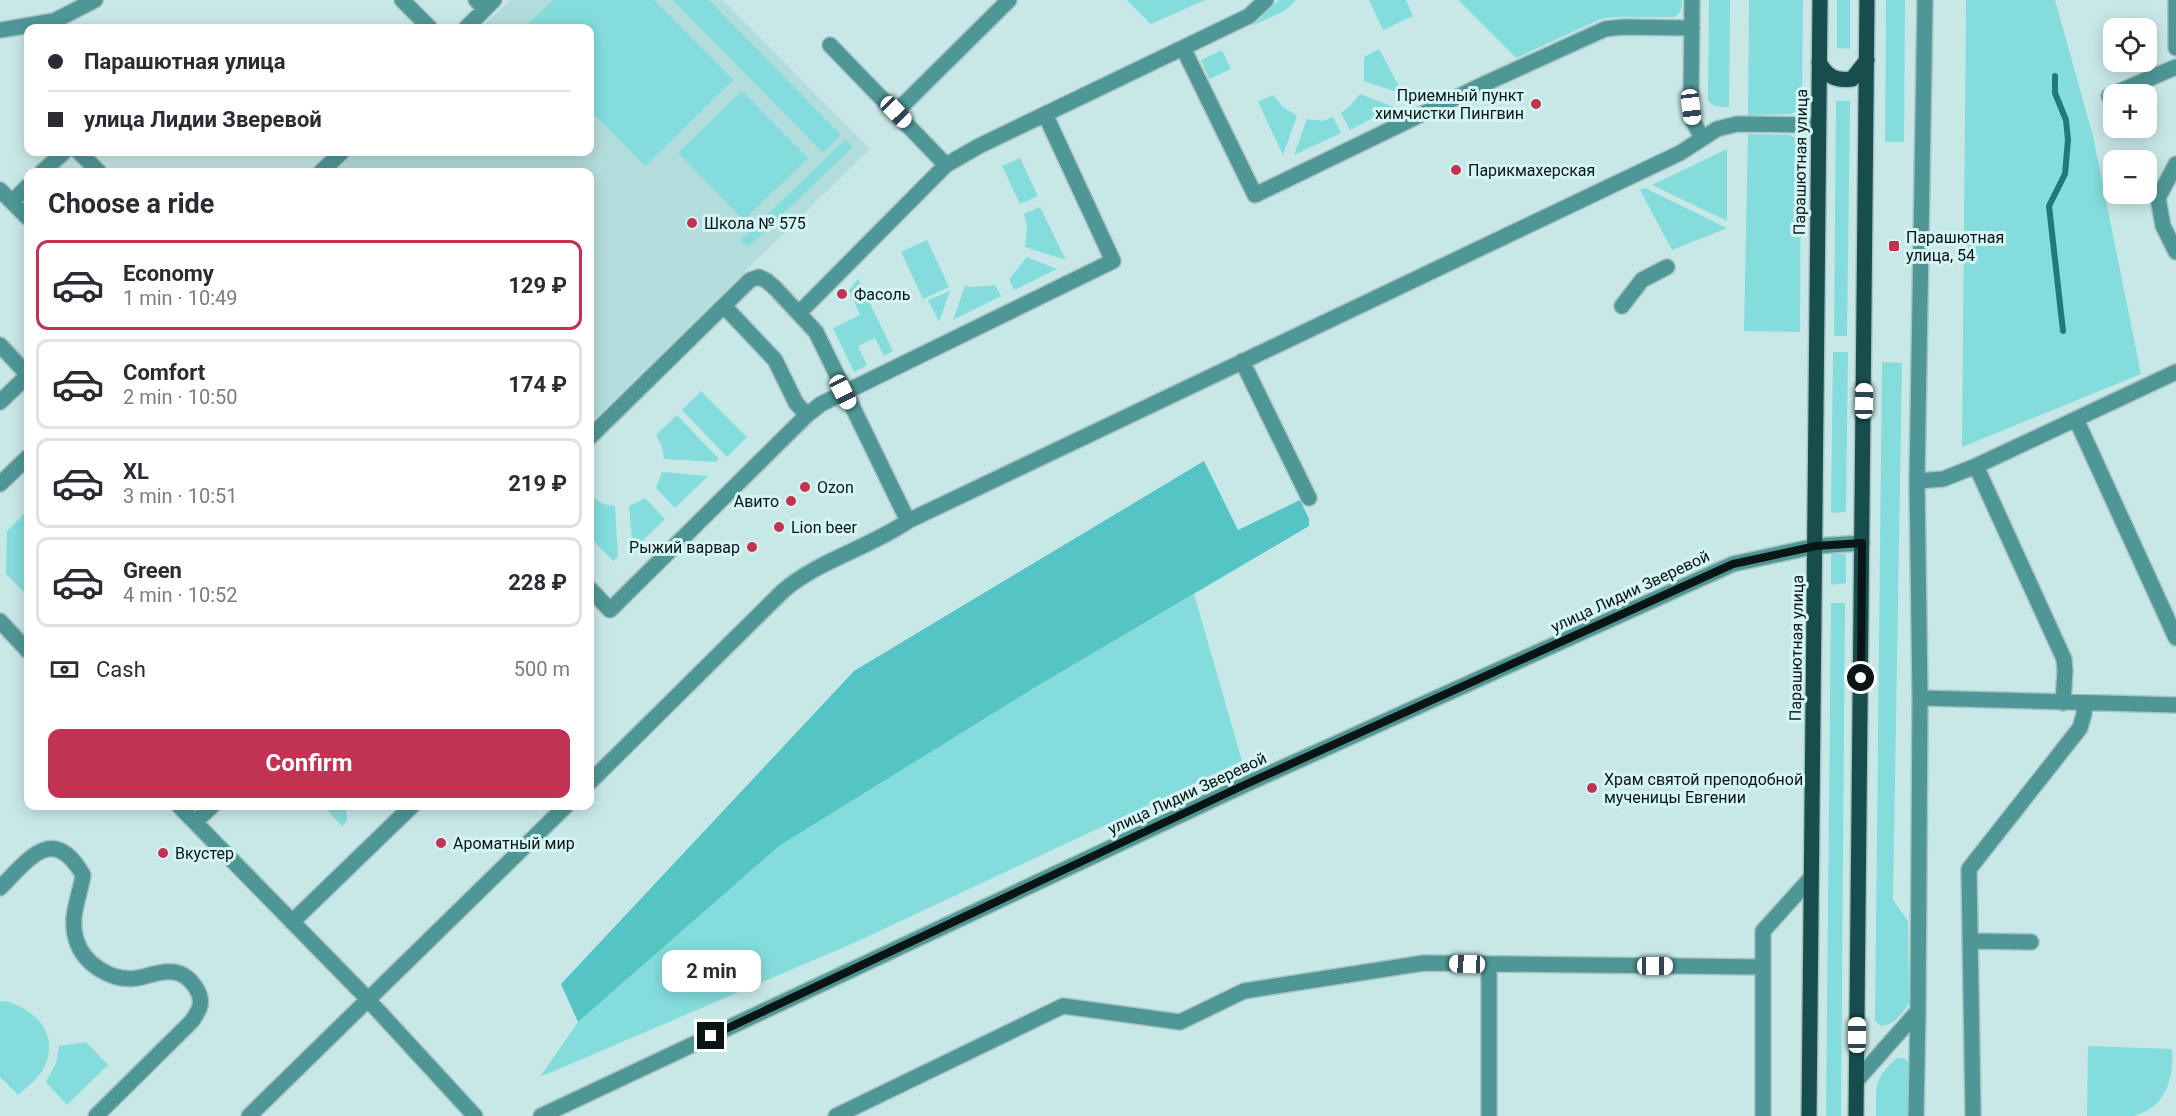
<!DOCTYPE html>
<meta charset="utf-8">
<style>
body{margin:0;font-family:Roboto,sans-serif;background:#f7f7f7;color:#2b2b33;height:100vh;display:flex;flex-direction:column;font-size:22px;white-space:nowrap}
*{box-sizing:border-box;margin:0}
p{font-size:20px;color:#7c7c81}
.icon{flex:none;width:33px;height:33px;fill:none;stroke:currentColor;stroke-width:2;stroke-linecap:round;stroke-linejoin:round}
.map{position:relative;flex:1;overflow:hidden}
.panel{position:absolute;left:24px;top:168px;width:570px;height:642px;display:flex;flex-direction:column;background:#fff;border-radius:12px;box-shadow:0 3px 15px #0003}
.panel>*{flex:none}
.guide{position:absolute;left:24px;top:24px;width:570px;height:132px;border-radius:12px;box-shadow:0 3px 15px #0003;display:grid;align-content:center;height:132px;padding:0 24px;background:#fff}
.fabs{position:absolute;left:2103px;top:18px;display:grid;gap:12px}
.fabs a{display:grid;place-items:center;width:54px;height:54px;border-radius:12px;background:#fff;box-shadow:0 3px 15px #0003;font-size:30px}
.end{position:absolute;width:27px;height:27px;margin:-14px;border:8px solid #0a1515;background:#fff;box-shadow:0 0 0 3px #fff}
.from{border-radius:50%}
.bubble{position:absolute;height:42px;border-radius:12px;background:#fff;box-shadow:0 3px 15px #0003;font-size:20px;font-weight:700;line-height:42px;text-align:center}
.car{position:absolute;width:18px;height:36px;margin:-18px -9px;border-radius:8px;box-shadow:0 0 4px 2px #0007;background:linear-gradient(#fff 24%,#345 0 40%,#fff 0 76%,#345 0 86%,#fff 0)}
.guide b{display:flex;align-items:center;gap:21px;height:57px;font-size:22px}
.guide b+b{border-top:2px solid #e1e1e2}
.guide i{width:15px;height:15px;background:#2b2b33}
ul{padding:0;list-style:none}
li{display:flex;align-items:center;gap:18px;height:90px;margin:0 12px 9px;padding:0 12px;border:3px solid #e1e1e2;border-radius:12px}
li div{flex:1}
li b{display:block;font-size:22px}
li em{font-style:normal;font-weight:700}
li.selected{border-color:#c23253}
li>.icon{width:54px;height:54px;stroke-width:1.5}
h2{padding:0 24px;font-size:27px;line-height:72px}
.pay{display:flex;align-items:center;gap:15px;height:66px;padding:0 24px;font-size:22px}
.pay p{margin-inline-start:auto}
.primary-button{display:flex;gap:12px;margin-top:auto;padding:12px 24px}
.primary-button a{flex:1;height:69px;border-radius:12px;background:#c23253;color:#fff;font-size:24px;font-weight:700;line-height:69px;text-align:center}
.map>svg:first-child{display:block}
</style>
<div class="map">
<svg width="2176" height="1116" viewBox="0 0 2176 1116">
<rect width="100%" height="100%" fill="#c8e8e7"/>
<!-- built -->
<path fill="#b3dddc" d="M510 0H723L870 149 590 423V172H335L356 152H590V28H481Z"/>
<!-- green -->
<path fill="#84dddc" d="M553 0H654L733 80 645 166 590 110V28H524Z
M673 0H709L841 135 823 153Z
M1127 0H1205L1151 24Z
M1279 0H1296L1286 10 1252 26Z
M1369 0H1406L1413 16 1383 30Z
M1458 0H1682C1682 8 1681 13 1674 17H1613L1601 19 1516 58Z
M1709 0H1730L1729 107C1720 107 1713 108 1708 100Z
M1749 0H1803L1802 108 1791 114 1748 115Z
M1837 0H1850V49L1837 48Z
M1886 0H1905L1904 142H1885Z
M1966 0H2055L2093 136 2141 374 1962 447Z
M1379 49 1403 94 1364 81V57Z
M1222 50 1231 69 1209 79 1201 60Z
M742 91 808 158 744 220 678 153Z
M1360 94 1394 107 1350 130 1341 113 1351 105Z
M1273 95 1283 107 1297 116 1283 155 1258 102Z
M1836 101H1850L1847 336H1834Z
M1333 117 1341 133 1294 155 1307 119 1323 121Z
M1748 134 1789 135 1801 140 1800 332 1744 331Z
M846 139 853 147 748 247 741 240Z
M1727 149V221L1652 185Z
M1020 158 1038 196 1020 204 1002 166Z
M1645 188 1727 228 1672 250 1640 190Z
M1040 207 1066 260 1025 247 1027 226 1024 214Z
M927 240 949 287 923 299 901 252Z
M1027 257 1057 269 1014 290 1009 279Z
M858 279 893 351 884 356 875 338 858 346 867 365 854 372 833 328 860 315 849 290Z
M995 285 1001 296 953 320 965 286 974 287Z
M950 291 939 322 928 300Z
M1833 352H1848L1846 512 1831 513Z
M1882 362 1902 363 1893 900 1908 921 1909 1003C1903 1013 1894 1025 1881 1026L1875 1021Z
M701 391 747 437 727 457 682 410Z
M677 415 719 459 716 462 664 459 662 447 656 435Z
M662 472 708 476 675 508 656 488Z
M593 497 603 504 615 506 618 557 613 561 590 537V501Z
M645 498 665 519 633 550 629 506Z
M28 510V596L6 574 7 531Z
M1831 554H1846V583L1831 585Z
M1194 594 1242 761 856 942 540 1077 578 1022 779 846 1034 688Z
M1831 603H1845L1841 1116H1826Z
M323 806H346L347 821 342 826Z
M5 1001C36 1009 60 1035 44 1068 38 1079 27 1087 18 1095L0 1077V1002Z
M86 1042 108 1065 67 1105 46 1082 56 1063 59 1046Z
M2088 1046 2172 1049C2174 1078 2167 1106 2134 1116 2123 1116 2100 1116 2087 1116Z
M1897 1058H1904L1910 1064 1909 1116H1876C1876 1086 1873 1079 1897 1058Z"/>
<!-- forest -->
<path fill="#54c5c4" d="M1204 461 1238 530 1300 500 1309 519V526L1034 688 779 846 578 1022 561 984 854 671Z"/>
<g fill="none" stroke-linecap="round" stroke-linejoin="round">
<!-- stream -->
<path stroke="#217979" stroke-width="6" d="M2055 76V93L2066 120 2068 140 2065 174 2049 206 2063 331"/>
<defs>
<path id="minor" d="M402 0 430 28
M476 0 485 9 494 0
M1692 0 1691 107 1693 121 1702 138
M2176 0V48
M466 28 485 9
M0 30 54 21 95 0
M830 45 946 165 979 146 1249 16 1266 0
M1183 48 1255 195 1482 85 1605 29 1623 27 1692 28
M2109 96 2176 67
M896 112 1009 0
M79 152 99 172
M2176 164 2158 198 2163 226 2176 252
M42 172 64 152
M321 172 342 152
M0 190 28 218
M12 202 28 186
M724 306 775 360 796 403 807 415
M1622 306 1642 280 1667 267
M799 313 946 165
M0 345 28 375
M1242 361 1309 498
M0 402 28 375
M2076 419 2176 638
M590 437 750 280 759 277 767 281 775 288 816 332 908 521
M1976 466 2064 659 2065 671 2063 703
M1917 481 1943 479 1976 466 2176 372
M0 484 28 457
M590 589 610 610 807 415 821 404 1113 261 1045 114
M0 621 28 651
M1920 698 2176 705
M590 782 783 591C819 560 869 548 908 521L1680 153 1717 129 1737 124 1818 125
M179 806 360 991 475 1116
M195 822 212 806
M0 888C29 859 53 823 83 875 80 896 69 917 76 939 83 964 112 982 137 978 149 976 161 970 174 972 189 974 205 994 199 1009 197 1013 194 1018 192 1021L96 1116
M292 922 412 806
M1972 941 2031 942
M1857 1080 1918 1011 1920 698 1917 481 1925 0
M249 1116 566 806
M541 1116 1242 786 1733 564 1816 546 1862 543
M836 1116 1063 1006 1180 1022 1244 991 1424 963 1763 967
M1489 1116V964
M1763 1116V931L1810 879
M1916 1116 1918 1011
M1973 1116 1969 869 2080 728 2084 714V704"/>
<path id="major" d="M1819 62C1827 77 1836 81 1852 79L1867 60
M1809 1116 1820 0
M1856 1116 1867 0"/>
</defs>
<!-- minor casing -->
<use href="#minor" stroke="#a6c2c1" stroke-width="18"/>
<!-- major casing -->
<use href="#major" stroke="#a6c2c1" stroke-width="18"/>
<!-- minor -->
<use href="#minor" stroke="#4f9797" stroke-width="15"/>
<!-- major -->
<use href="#major" stroke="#174d4d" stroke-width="15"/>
</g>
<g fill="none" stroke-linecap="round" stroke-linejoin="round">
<!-- route -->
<path stroke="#0a1515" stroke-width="8" d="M711 1036 1242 786 1733 564 1816 546 1862 543 1861 678"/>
</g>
<!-- markers -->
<g fill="#c23253" stroke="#d5f5f5" stroke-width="2">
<circle cx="1536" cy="104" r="6"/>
<circle cx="1456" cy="170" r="6"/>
<circle cx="692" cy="223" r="6"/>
<rect x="1888" y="240" width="12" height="12" rx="3"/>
<circle cx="842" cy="294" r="6"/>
<circle cx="805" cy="487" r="6"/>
<circle cx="791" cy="501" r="6"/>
<circle cx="779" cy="527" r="6"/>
<circle cx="752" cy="547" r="6"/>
<circle cx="1592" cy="788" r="6"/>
<circle cx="441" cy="843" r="6"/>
<circle cx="163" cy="853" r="6"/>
</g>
<g text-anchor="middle" stroke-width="6" stroke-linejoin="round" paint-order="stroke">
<!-- poi labels -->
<g font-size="16" fill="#0a1515" stroke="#d5f5f5" text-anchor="start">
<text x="1524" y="101" text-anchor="end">Приемный пункт<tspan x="1524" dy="18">химчистки Пингвин</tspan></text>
<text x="1468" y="176">Парикмахерская</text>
<text x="704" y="229">Школа № 575</text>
<text x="1906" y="243">Парашютная<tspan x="1906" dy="18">улица, 54</tspan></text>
<text x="854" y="300">Фасоль</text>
<text x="817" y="493">Ozon</text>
<text x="779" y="507" text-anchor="end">Авито</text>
<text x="791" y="533">Lion beer</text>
<text x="740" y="553" text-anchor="end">Рыжий варвар</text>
<text x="1604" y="785">Храм святой преподобной<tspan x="1604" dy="18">мученицы Евгении</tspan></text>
<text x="453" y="849">Ароматный мир</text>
<text x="175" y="859">Вкустер</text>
</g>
<!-- street labels -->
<g font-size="16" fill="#0a1515" stroke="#d5f5f5">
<text transform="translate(1800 162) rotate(-89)" y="6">Парашютная улица</text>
<text transform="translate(1630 591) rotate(-25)" y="6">улица Лидии Зверевой</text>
<text transform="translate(1796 648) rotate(-89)" y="6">Парашютная улица</text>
<text transform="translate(1187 793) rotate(-25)" y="6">улица Лидии Зверевой</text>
</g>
</g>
</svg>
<div class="fabs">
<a><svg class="icon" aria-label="locate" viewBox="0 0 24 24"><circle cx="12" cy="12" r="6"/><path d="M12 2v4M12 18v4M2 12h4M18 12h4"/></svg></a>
<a>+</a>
<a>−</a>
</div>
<i class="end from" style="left:1861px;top:678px"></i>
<i class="end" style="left:711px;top:1036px"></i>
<div class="bubble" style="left:662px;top:950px;width:99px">2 min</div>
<i class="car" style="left:1691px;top:107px;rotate:173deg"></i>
<i class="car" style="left:896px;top:112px;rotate:136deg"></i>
<i class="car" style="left:843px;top:392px;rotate:153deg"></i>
<i class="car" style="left:1864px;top:401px;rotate:1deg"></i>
<i class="car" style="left:1467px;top:964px;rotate:272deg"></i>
<i class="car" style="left:1655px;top:966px;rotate:90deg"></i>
<i class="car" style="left:1857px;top:1035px;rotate:0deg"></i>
<div class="guide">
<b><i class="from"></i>Парашютная улица</b>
<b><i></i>улица Лидии Зверевой</b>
</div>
<section class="panel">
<h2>Choose a ride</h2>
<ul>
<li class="selected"><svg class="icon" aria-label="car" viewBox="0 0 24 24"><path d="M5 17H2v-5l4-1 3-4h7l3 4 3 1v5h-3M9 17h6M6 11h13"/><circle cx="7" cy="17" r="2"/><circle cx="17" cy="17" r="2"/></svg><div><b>Economy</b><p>1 min · 10:49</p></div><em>129 ₽</em></li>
<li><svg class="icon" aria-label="car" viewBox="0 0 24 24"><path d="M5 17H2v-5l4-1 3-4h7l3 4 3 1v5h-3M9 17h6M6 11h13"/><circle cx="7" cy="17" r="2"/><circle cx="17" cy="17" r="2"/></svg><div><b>Comfort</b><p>2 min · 10:50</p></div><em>174 ₽</em></li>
<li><svg class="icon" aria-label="car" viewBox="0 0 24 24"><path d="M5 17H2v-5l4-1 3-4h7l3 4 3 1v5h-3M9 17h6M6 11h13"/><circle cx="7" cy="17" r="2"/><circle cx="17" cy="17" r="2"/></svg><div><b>XL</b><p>3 min · 10:51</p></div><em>219 ₽</em></li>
<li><svg class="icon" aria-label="car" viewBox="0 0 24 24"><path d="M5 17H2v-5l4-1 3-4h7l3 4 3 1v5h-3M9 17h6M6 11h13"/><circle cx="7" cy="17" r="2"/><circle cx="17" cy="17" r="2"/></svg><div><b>Green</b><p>4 min · 10:52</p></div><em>228 ₽</em></li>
</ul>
<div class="pay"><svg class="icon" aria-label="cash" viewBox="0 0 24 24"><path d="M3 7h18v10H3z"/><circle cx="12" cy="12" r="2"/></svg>Cash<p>500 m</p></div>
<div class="primary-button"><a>Confirm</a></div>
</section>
</div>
